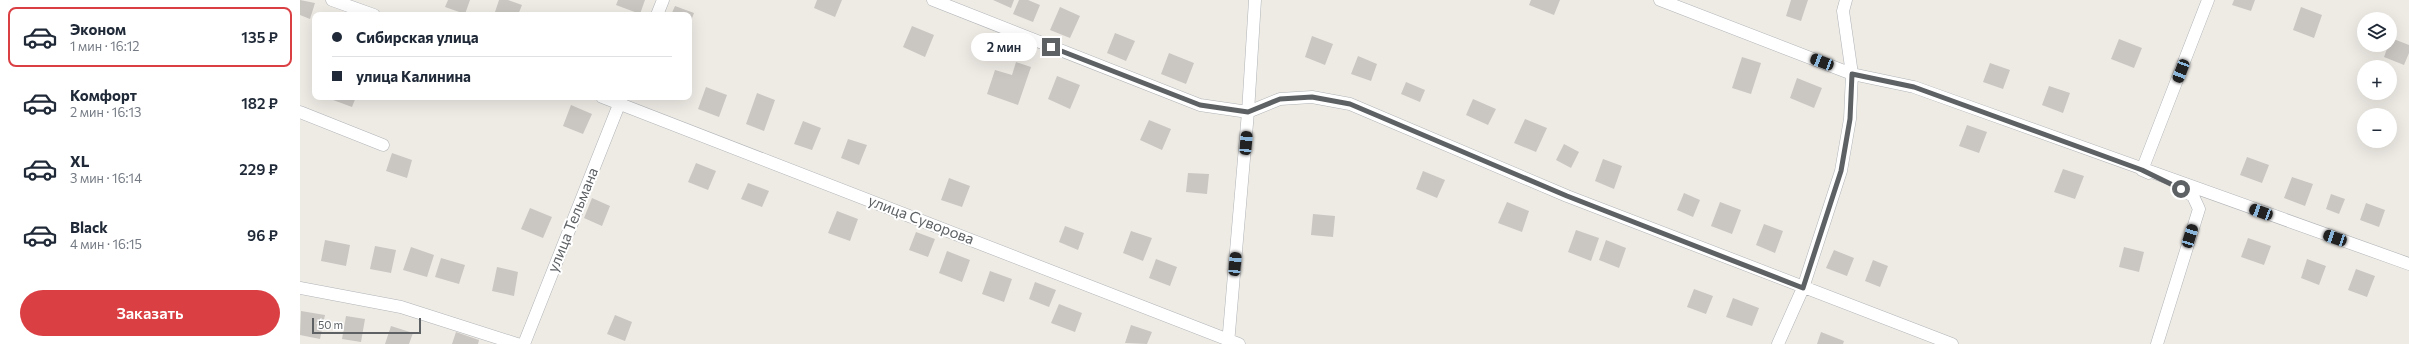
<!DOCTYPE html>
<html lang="ru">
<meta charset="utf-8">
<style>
body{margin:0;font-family:Commissioner,sans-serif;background:#f2f2f3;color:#1f2937;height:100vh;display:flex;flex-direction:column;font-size:15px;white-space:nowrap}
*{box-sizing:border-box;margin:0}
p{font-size:13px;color:#747a83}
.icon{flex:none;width:22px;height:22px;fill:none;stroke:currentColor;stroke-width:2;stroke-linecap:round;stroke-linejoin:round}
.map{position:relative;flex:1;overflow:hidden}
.details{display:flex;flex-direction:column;background:#fff;width:300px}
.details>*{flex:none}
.banner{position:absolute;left:12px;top:12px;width:380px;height:88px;border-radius:8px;box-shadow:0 4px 16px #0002;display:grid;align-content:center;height:88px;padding:0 20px;background:#fff}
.fabs{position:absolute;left:2057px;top:12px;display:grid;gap:8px}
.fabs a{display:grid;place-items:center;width:40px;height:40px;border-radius:50%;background:#fff;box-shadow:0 4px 16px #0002;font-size:20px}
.scale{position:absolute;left:12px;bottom:10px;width:109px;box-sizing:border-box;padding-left:4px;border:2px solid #5d6164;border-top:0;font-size:11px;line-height:14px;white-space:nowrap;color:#5d6164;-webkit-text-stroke:3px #fff;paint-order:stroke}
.end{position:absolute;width:18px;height:18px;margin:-9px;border:5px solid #5d6164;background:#fff;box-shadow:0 0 0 2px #fff}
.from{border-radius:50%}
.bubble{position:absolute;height:28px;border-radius:14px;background:#fff;box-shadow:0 4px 16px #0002;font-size:13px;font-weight:600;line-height:28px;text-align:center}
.car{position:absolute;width:12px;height:24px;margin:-12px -6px;border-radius:5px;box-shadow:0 0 3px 1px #0007;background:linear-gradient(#222 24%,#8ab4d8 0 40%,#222 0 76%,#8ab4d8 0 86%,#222 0)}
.banner b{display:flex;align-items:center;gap:14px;height:38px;font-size:15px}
.banner b+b{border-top:1px solid #e0e1e3}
.banner i{width:10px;height:10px;background:#1f2937}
ul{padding:7px 0 0;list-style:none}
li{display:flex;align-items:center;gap:12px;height:60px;margin:0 8px 6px;padding:0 12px;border:2px solid transparent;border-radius:8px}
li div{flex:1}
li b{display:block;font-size:15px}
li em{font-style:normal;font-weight:600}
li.on{border-color:#da3f43}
li>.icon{width:36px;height:36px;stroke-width:1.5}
.button{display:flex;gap:8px;margin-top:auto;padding:8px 20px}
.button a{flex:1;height:46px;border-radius:24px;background:#da3f43;color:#fff;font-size:16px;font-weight:600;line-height:46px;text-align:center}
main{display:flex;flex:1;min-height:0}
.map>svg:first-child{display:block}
</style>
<main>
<section class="details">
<ul>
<li class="on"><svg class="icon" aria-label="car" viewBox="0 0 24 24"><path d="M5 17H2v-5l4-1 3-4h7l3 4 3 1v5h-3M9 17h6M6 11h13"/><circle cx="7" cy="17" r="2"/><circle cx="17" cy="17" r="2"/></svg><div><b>Эконом</b><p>1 мин · 16:12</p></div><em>135 ₽</em></li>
<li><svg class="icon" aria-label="car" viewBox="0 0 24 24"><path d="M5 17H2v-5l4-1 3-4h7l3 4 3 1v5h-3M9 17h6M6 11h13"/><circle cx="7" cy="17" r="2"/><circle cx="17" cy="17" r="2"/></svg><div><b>Комфорт</b><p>2 мин · 16:13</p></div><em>182 ₽</em></li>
<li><svg class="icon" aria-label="car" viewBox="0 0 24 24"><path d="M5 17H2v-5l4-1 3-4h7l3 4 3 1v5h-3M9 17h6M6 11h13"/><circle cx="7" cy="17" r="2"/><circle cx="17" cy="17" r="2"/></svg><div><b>XL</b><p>3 мин · 16:14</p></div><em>229 ₽</em></li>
<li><svg class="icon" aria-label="car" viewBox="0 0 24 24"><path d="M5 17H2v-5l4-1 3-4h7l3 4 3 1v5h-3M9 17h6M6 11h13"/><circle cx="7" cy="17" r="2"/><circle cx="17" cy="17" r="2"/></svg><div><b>Black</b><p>4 мин · 16:15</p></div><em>96 ₽</em></li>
</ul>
<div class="button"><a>Заказать</a></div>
</section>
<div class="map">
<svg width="2109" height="344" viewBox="0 0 2109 344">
<rect width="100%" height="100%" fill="#eeebe5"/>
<!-- building -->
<path fill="#cac6c2" d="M0 0 15 3 10 19 0 15Z
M148 0H170L165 14 145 7Z
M199 0H208L222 5 218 15H194Z
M318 0H345L340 14 316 5Z
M517 0H542L535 17 514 8Z
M693 0H714L711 8Z
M719 0H728L740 5 733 22 713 14Z
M1231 0H1260L1254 15 1229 5Z
M1491 0H1508L1501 21 1486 16Z
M1934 0H1955L1951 11 1932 5Z
M375 6 394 13 389 26V15H371Z
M760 7 780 16 770 38 750 30Z
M2001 7 2022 15 2014 38 1993 30Z
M612 26 634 35 625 57 603 47Z
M815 33 835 41 826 61 807 53Z
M1012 36 1033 44 1025 65 1005 57Z
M2091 38 2109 45V53L2104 65 2084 57Z
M1819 39 1842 48 1834 68 1811 59Z
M869 53 894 63 886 84 861 74Z
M1058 56 1077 64 1071 81 1051 74Z
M1442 57 1461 63 1451 94 1432 88Z
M716 62 731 67 718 105 687 94 695 70 712 75Z
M1690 63 1710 70 1703 89 1683 82Z
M757 76 780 85 770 109 748 99Z
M1497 78 1522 88 1514 108 1490 98Z
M1106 82 1125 90 1120 102 1101 94Z
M1749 86 1770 93 1763 113 1742 105Z
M406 87 427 95 419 117 398 109Z
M457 93 475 100 464 131 446 124Z
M34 97H56L52 107 33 100Z
M1173 99 1196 109 1188 125 1166 115Z
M271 105 292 114 283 134 263 126Z
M1225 119 1247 128 1236 152 1214 143Z
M849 120 871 129 862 150 840 140Z
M503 121 521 128 512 150 494 144Z
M1667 125 1687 132 1679 153 1659 146Z
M548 139 567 145 559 165 541 158Z
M1264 144 1279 152 1271 168 1256 160Z
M92 153 112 160 107 178 86 171Z
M1947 157 1969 165 1962 183 1940 175Z
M1303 159 1322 166 1314 189 1295 181Z
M396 163 416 171 408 190 388 182Z
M1763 169 1784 176 1775 199 1754 192Z
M1123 171 1145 180 1137 198 1116 189Z
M888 173 909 174 907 194 886 192Z
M1992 177 2013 184 2005 206 1984 198Z
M649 178 670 186 662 207 641 200Z
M448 183 469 191 462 207 441 199Z
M1384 193 1400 200 1393 217 1377 210Z
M2031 194 2045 199 2039 214 2026 209Z
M292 198 310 206 302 226 284 218Z
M1207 202 1229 211 1222 232 1198 223Z
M1420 202 1441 210 1432 234 1411 226Z
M2066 203 2085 210 2079 227 2060 220Z
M230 208 252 217 243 238 221 229Z
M537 211 558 219 550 241 528 233Z
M1013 214 1035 216 1033 237 1011 235Z
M1464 224 1483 231 1475 253 1456 245Z
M765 226 784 233 778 250 759 242Z
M1276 230 1299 238 1291 261 1268 252Z
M831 231 852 238 843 261 823 253Z
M616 232 635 239 628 257 609 250Z
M1948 238 1971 246 1964 265 1941 257Z
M25 240 50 245 46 266 21 261Z
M1306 240 1326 248 1319 268 1299 260Z
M75 246 96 250 91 273 70 269Z
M111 247 134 255 127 277 103 270Z
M1824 247 1844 252 1839 272 1819 267Z
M1534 250 1554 258 1547 276 1526 268Z
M647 251 670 260 662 282 639 273Z
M141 258 165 265 159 284 135 277Z
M856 259 877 267 870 286 849 278Z
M2007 259 2026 266 2019 285 2001 278Z
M1573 260 1588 266 1580 287 1565 281Z
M197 267 218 272 214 296 192 291Z
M2056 269 2075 276 2067 297 2048 290Z
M690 271 712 279 704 302 682 294Z
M735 282 756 290 749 307 729 299Z
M1394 289 1413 296 1406 314 1387 307Z
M1433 298 1459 308 1452 326 1426 317Z
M759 304 782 313 775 332 751 323Z
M1 311 25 315 20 339 0 335Z
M315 315 332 322 325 341 307 334Z
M46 316 65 319 61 342 42 339Z
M831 325 852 332 847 344 825 343Z
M91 326 113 333 109 344H85Z
M156 332 179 340 178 344H152Z
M1521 332 1544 341 1543 344H1517Z"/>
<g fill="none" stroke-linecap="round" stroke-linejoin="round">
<defs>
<path id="street" d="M32 0 74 15
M633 0 900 105 948 112 980 99 1012 97 1050 104 1267 196 1652 344
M1360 0 1552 74 1614 87 2109 264
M357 15 363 0
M302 97 939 344
M0 112 83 145
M1849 173 1842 170 1908 0
M0 288 101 307 217 344
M224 344 322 97
M928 344 948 112 955 0
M1478 344 1503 288 1541 171 1550 119 1552 74 1543 11 1546 0
M1857 344 1899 209 1893 196 1881 189"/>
</defs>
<!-- street casing -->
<use href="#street" stroke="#b0b3b6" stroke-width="13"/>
<!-- street -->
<use href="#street" stroke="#fff" stroke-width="12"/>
</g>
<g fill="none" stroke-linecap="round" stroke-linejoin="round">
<!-- route -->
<path stroke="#5d6164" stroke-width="5" d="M751 47 900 105 948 112 980 99 1012 97 1050 104 1267 196 1503 288 1541 171 1550 119 1552 74 1614 87 1842 170 1881 189"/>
</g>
<g text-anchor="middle" stroke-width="4" stroke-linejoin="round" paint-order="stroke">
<!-- street labels -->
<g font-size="15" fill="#5d6164" stroke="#fff">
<text transform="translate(273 220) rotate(-68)" y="5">улица Тельмана</text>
<text transform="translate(621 220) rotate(21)" y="5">улица Суворова</text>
</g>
</g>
</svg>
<div class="fabs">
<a><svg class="icon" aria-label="layers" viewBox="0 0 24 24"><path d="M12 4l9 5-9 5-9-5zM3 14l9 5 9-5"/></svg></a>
<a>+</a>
<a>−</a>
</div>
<div class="scale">50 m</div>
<i class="end from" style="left:1881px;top:189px"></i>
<i class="end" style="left:751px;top:47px"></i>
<div class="bubble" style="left:671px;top:33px;width:66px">2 мин</div>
<i class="car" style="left:1522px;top:62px;rotate:291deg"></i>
<i class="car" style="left:1881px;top:71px;rotate:201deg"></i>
<i class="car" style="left:946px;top:143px;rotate:5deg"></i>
<i class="car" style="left:1961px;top:212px;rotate:290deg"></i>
<i class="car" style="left:1890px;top:236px;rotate:17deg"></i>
<i class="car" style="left:2035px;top:238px;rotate:289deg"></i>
<i class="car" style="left:935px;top:264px;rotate:5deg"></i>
<div class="banner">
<b><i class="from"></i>Сибирская улица</b>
<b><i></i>улица Калинина</b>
</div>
</div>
</main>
